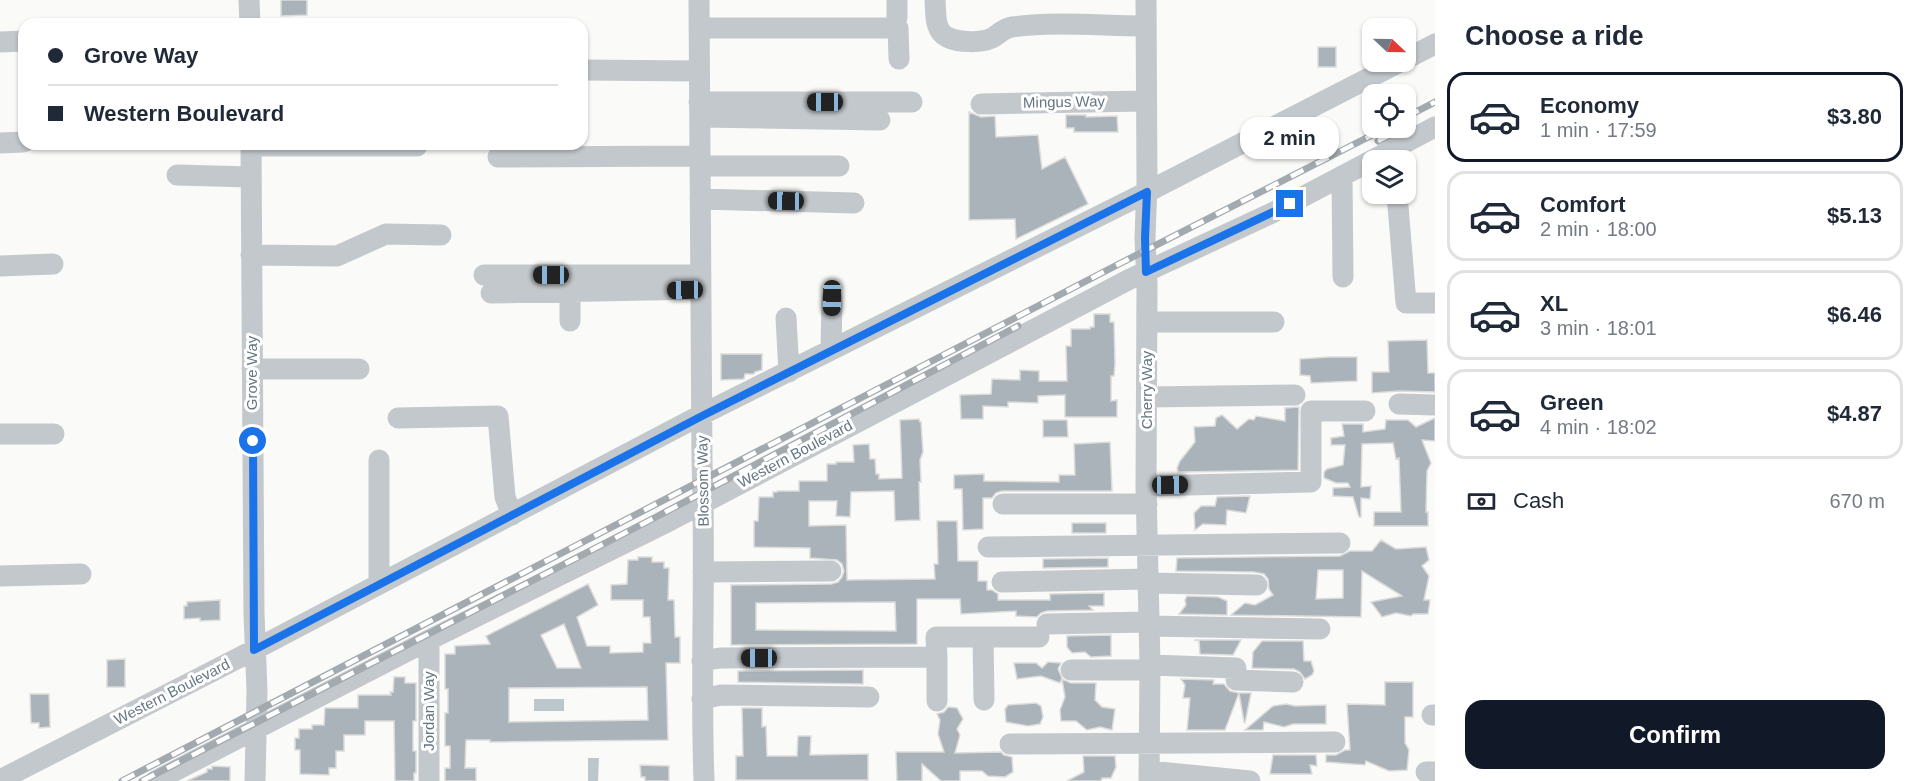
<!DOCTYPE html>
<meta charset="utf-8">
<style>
body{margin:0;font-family:Helvetica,sans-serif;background:#f2f2f3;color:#1f2937;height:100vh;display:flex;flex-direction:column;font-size:22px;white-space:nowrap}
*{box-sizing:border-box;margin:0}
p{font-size:20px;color:#747a83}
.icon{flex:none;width:33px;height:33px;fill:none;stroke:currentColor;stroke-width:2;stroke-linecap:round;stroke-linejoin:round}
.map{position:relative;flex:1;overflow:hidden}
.drawer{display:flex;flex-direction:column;background:#fff;width:480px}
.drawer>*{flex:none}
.hud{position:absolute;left:18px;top:18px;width:570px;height:132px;border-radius:18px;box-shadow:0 2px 4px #0004;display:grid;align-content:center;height:132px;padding:0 30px;background:#fff}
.needle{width:39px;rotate:112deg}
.tools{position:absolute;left:1362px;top:18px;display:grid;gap:12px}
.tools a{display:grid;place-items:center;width:54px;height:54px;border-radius:12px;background:#fff;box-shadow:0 2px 4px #0004;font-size:30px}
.end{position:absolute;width:27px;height:27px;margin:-14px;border:8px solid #1a73e8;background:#fff;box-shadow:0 0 0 3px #fff}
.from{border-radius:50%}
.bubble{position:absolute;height:42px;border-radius:18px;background:#fff;box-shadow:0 2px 4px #0004;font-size:20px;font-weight:700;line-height:42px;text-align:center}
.car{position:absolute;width:18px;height:36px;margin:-18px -9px;border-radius:8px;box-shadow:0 0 4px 2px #0007;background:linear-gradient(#222 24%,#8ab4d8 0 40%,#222 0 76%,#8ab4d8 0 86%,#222 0)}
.hud b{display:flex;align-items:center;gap:21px;height:57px;font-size:22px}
.hud b+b{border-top:2px solid #e0e1e3}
.hud i{width:15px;height:15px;background:#1f2937}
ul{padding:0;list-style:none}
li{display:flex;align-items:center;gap:18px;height:90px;margin:0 12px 9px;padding:0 18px;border:3px solid #e0e1e3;border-radius:18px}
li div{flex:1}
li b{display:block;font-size:22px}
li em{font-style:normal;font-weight:700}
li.current{border-color:#111827}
li>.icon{width:54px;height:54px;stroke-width:1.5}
h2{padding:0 30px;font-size:27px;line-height:72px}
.pay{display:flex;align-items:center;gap:15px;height:66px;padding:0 30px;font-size:22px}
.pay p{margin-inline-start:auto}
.action{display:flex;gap:12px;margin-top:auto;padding:12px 30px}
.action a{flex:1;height:69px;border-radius:18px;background:#111827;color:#fff;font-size:24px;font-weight:700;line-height:69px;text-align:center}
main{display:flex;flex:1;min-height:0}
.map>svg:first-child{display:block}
</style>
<main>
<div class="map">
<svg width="1435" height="781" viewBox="0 0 1435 781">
<rect width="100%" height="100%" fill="#fafaf8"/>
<!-- water -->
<path fill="#bbc7cb" d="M534 699H564V711H534Z
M588 758H599L598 781H588Z"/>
<!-- building -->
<path fill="#aab3b9" stroke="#dcdcda" stroke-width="1.5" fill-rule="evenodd" d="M281 0H307V15L281 16Z
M1318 47H1336V67H1318Z
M969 112 981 117 995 116 996 137 1038 135 1042 169 1065 157 1088 204 1016 239 1015 219 969 220Z
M1066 115H1086V117L1117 116 1118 132H1074V128H1066Z
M1094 314H1110V322H1114L1115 364 1114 376H1111V401L1117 400V417H1065V395L1038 396V403L1008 402V407L983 406V419H961L960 395 991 394 992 379 1020 380V370L1039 371V381H1067L1066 346H1071V329H1090V327H1094Z
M1427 340 1428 373H1435V392L1399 391 1372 393V372H1389L1388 341Z
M721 354H762V370L755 372 754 374H745L744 379 721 380Z
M1329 357H1357V381L1311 383 1310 376 1300 375V359Z
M1299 407 1298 470 1178 472 1177 468 1180 461 1195 442 1194 427 1215 426 1216 418 1222 415 1237 429 1249 419 1254 420 1256 416 1285 421V408Z
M1435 418V441L1422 440 1431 463 1427 471 1426 512H1428V526H1374V512H1401L1399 458 1396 459 1393 443 1362 444 1361 487 1371 486 1370 499 1361 498V517H1359L1353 497 1333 496V488L1350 487 1348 483H1336L1324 478V472L1327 469 1343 465 1345 445H1331V438L1344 436 1342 424H1363V432L1385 429 1386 420H1408L1416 427Z
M919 419 920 422H921L923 452 920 460 921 482H919L920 520 895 521 894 491 851 492 850 517 836 516 837 501H809V526L846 525 847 580 935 579 934 564H938L937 521H957L958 561H978V581H987V590H992L998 594V600H1050V594L1104 593V606H1089L1093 610 1047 611 1041 613 1037 617 1016 616V611L961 614 960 599H917V644L731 645V585L831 584 838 582 842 577 844 571 842 564 837 560 810 558V548L754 547V521H758L759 497H773V492H777V491H799V481H827V464H836V462H854L853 445 869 444 870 459H875L876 474H879V479L902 478 900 420ZM895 602 896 631 756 630V603Z
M1043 420H1067L1068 437H1043Z
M1110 442 1112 491H1002L996 493 992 498H983V529L963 530 962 489H954V475L984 474V481L1059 482V475H1075L1074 444Z
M1250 496 1246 513 1227 510 1226 525 1203 524 1195 530 1194 513 1201 506H1215L1217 497Z
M1072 523H1106V533H1072Z
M1381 540 1396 549 1426 547 1429 560 1422 566 1429 576 1424 600H1430L1428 614H1413L1411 616 1396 613 1382 617 1371 602 1402 596 1362 571 1361 617 1231 615 1245 603 1255 605 1273 595 1269 589 1268 579 1264 574 1254 572 1176 571 1177 558 1340 556 1350 551H1372ZM1318 570H1343V598L1316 599Z
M638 557H652V562H664V568H669L668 600H674L675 637H680V663H666L668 740 490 742V740H466L465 768H476V781H445V768H450V746H445V713H448V689H445V654H455V646L490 644 486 636 588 584 598 605 577 617 587 646H610V653L643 652V643H651L650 617H643V600H611V585L627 584 628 560H638ZM564 624 581 668H557L541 635ZM647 687 648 720 509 722V688Z
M1108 558V567L1043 568V559Z
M1187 596 1218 597 1227 601V615L1179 614 1186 605 1185 600Z
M220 600V620L200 621V618L184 619V606H187V602Z
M1111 635V656L1091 657 1085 652 1072 653 1067 647V636Z
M1194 640H1241L1233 655 1200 654 1199 641Z
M1262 641H1303L1304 661H1311L1314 671 1312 675 1305 679 1300 672 1294 669 1252 668 1253 652Z
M125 659V687H107V660Z
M1048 662 1061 663 1058 669 1062 678 1060 683 1041 676 1017 679 1014 663H1036L1042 668Z
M863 670V684L738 682V671Z
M394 677H405V683H416V721H413V751H416V773H414V781H395L394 721H365V735H344V751H336V768H329V775L300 774V750H295V738H299V729H312V725H324L325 708H358V695H391L390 692H393Z
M1062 679 1071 683H1096L1095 700 1102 707 1115 709 1112 730 1100 727 1087 730 1076 721H1061L1060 710 1065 697Z
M1181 679 1214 680 1213 684H1224L1230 691 1239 693 1225 730H1187L1190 698H1183L1185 685Z
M1385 682H1413V717H1405V743L1409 750 1407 770 1389 771 1366 761 1365 765 1326 762V755H1336L1345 750H1350L1347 704 1385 705Z
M1239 693H1251L1245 723 1244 722Z
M30 694H49L50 727 39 728V723H31Z
M1036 703 1041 706 1043 717 1040 724 1028 726 1006 722 1005 709 1008 705Z
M1286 704 1295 706 1326 705V724H1293L1284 727 1264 722 1263 730H1245L1273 706Z
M948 707 957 708 963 719 957 729 960 735 955 753 1001 752 1004 755 1012 757 1013 772 1005 777 988 776 982 771H960V781H941L922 764V781H897L896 752H944L938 734 940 720 937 714 944 712Z
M742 708H762V727L766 726 767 756H797L798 736H811L810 755 868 754V780H736V756H743Z
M1273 755H1316L1317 766 1310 765 1312 774H1270Z
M1083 756H1115L1116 767 1111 778H1102L1101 781H1067L1084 772Z
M640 765 669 766V781H645V777H641Z
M212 766 230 767V781H187L207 772V769H212Z"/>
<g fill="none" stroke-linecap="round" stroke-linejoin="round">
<!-- minor -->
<path stroke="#c3c8cc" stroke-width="21" d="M249 0 250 24
M699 0 702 462C706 568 700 675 704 781
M897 0V18
M935 0C936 12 934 31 947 37 959 43 981 43 992 38 999 34 1004 28 1012 27 1056 21 1102 26 1146 26
M1146 0 1147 182 1145 238 1147 285 1146 486 1150 665 1149 781
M699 28H898L899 59
M0 42 24 41
M1406 59 1435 44
M582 70 699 71
M699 102H912
M981 104 1146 101
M700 117 880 120
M0 143 24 142
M251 144 254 614 257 691 255 781
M251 146H417
M498 157 700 156
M700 166H839
M177 175 251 177
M1342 176 1343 277
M1397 194 1406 303H1435
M700 199 854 203
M251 255 337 256 386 234 441 235
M0 266 53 264
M484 275H701
M491 293 701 289
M786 318 789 372
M570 321V292
M1147 322H1274
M831 350 832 298
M252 369H359
M1148 397 1295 395
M1399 404 1435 405
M398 418 498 416 505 497 512 515
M0 434H54
M379 460V584
M1146 486 1311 482V411H1365
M1003 504H1147
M988 547 1340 543
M703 572 831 571
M0 576 81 574
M1002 582 1148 579
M1148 583 1257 585
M1047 624 1148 622
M1148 626 1320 629
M983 637 984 700
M429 640V781
M937 657 936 637H1039
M702 661 720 658 937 657V701
M1150 665 1236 668V680L1293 682
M1071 670H1150
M702 699 721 695 869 697
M1432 715H1435
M1010 744 1335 742
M1149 771 1250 781
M1426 772H1435
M0 780 254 650 701 415 1147 192 1400 62
M155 781 429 640 671 520 1128 280 1272 213 1435 127"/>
<defs>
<path id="rail" d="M1406 117 1435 102
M1378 141 1404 128
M122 781 1117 265 1386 128
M142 781 656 517 1018 326"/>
</defs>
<!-- rail casing -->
<use href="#rail" stroke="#a2aab0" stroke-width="7"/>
<!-- rail -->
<use href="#rail" stroke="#fff" stroke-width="4.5" stroke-dasharray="14" stroke-linecap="butt"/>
</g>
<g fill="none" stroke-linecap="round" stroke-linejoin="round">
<!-- route -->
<path stroke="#1a73e8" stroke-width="8" d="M253 441 254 650 702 416 1147 192 1145 238 1146 272 1290 204"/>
</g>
<g text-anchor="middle" stroke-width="6" stroke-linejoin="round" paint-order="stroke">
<!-- street labels -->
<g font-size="15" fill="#657683" stroke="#fff">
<text transform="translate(1064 102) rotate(-1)" y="5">Mingus Way</text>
<text transform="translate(252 373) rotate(-90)" y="5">Grove Way</text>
<text transform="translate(1147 390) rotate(-90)" y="5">Cherry Way</text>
<text transform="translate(795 454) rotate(-28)" y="5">Western Boulevard</text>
<text transform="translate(703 481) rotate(-91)" y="5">Blossom Way</text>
<text transform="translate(172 692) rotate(-27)" y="5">Western Boulevard</text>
<text transform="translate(429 711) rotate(-90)" y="5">Jordan Way</text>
</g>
</g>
</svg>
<div class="tools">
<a><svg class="needle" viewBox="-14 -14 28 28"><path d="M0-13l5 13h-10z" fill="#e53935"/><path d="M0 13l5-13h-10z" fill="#747a83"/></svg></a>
<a><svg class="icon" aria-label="locate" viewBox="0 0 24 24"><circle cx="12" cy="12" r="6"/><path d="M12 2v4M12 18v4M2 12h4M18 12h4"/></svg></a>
<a><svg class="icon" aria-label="layers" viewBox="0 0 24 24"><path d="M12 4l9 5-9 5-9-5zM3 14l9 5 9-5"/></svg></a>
</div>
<i class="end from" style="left:253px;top:441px"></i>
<i class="end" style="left:1290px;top:204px"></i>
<div class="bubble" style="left:1240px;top:117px;width:99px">2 min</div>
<i class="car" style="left:825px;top:102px;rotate:270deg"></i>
<i class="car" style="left:786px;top:201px;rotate:271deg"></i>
<i class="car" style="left:551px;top:275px;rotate:270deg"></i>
<i class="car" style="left:685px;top:290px;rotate:269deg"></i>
<i class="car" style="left:832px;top:298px;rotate:181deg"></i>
<i class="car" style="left:1170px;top:485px;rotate:89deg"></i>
<i class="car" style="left:759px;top:658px;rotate:270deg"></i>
<div class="hud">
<b><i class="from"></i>Grove Way</b>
<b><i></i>Western Boulevard</b>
</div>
</div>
<section class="drawer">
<h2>Choose a ride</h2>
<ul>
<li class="current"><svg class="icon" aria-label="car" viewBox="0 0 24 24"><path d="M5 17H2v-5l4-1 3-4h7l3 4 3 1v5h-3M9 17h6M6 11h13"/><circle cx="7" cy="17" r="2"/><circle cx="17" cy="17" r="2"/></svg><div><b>Economy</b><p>1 min · 17:59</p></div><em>$3.80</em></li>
<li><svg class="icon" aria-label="car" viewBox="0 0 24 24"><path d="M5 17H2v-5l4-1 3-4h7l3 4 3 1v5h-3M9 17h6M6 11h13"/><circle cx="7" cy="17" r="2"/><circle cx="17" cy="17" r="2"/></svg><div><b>Comfort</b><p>2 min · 18:00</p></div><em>$5.13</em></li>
<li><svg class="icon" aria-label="car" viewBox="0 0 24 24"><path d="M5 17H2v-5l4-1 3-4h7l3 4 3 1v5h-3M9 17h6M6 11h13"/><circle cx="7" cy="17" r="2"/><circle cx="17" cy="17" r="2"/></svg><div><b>XL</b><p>3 min · 18:01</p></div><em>$6.46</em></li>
<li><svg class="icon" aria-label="car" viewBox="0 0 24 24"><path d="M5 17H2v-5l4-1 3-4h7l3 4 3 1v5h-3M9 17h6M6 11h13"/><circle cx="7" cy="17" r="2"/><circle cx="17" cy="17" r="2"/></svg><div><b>Green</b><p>4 min · 18:02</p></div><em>$4.87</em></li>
</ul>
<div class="pay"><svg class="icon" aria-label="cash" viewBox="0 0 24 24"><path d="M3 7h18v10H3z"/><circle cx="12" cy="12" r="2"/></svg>Cash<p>670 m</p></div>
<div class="action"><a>Confirm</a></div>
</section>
</main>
